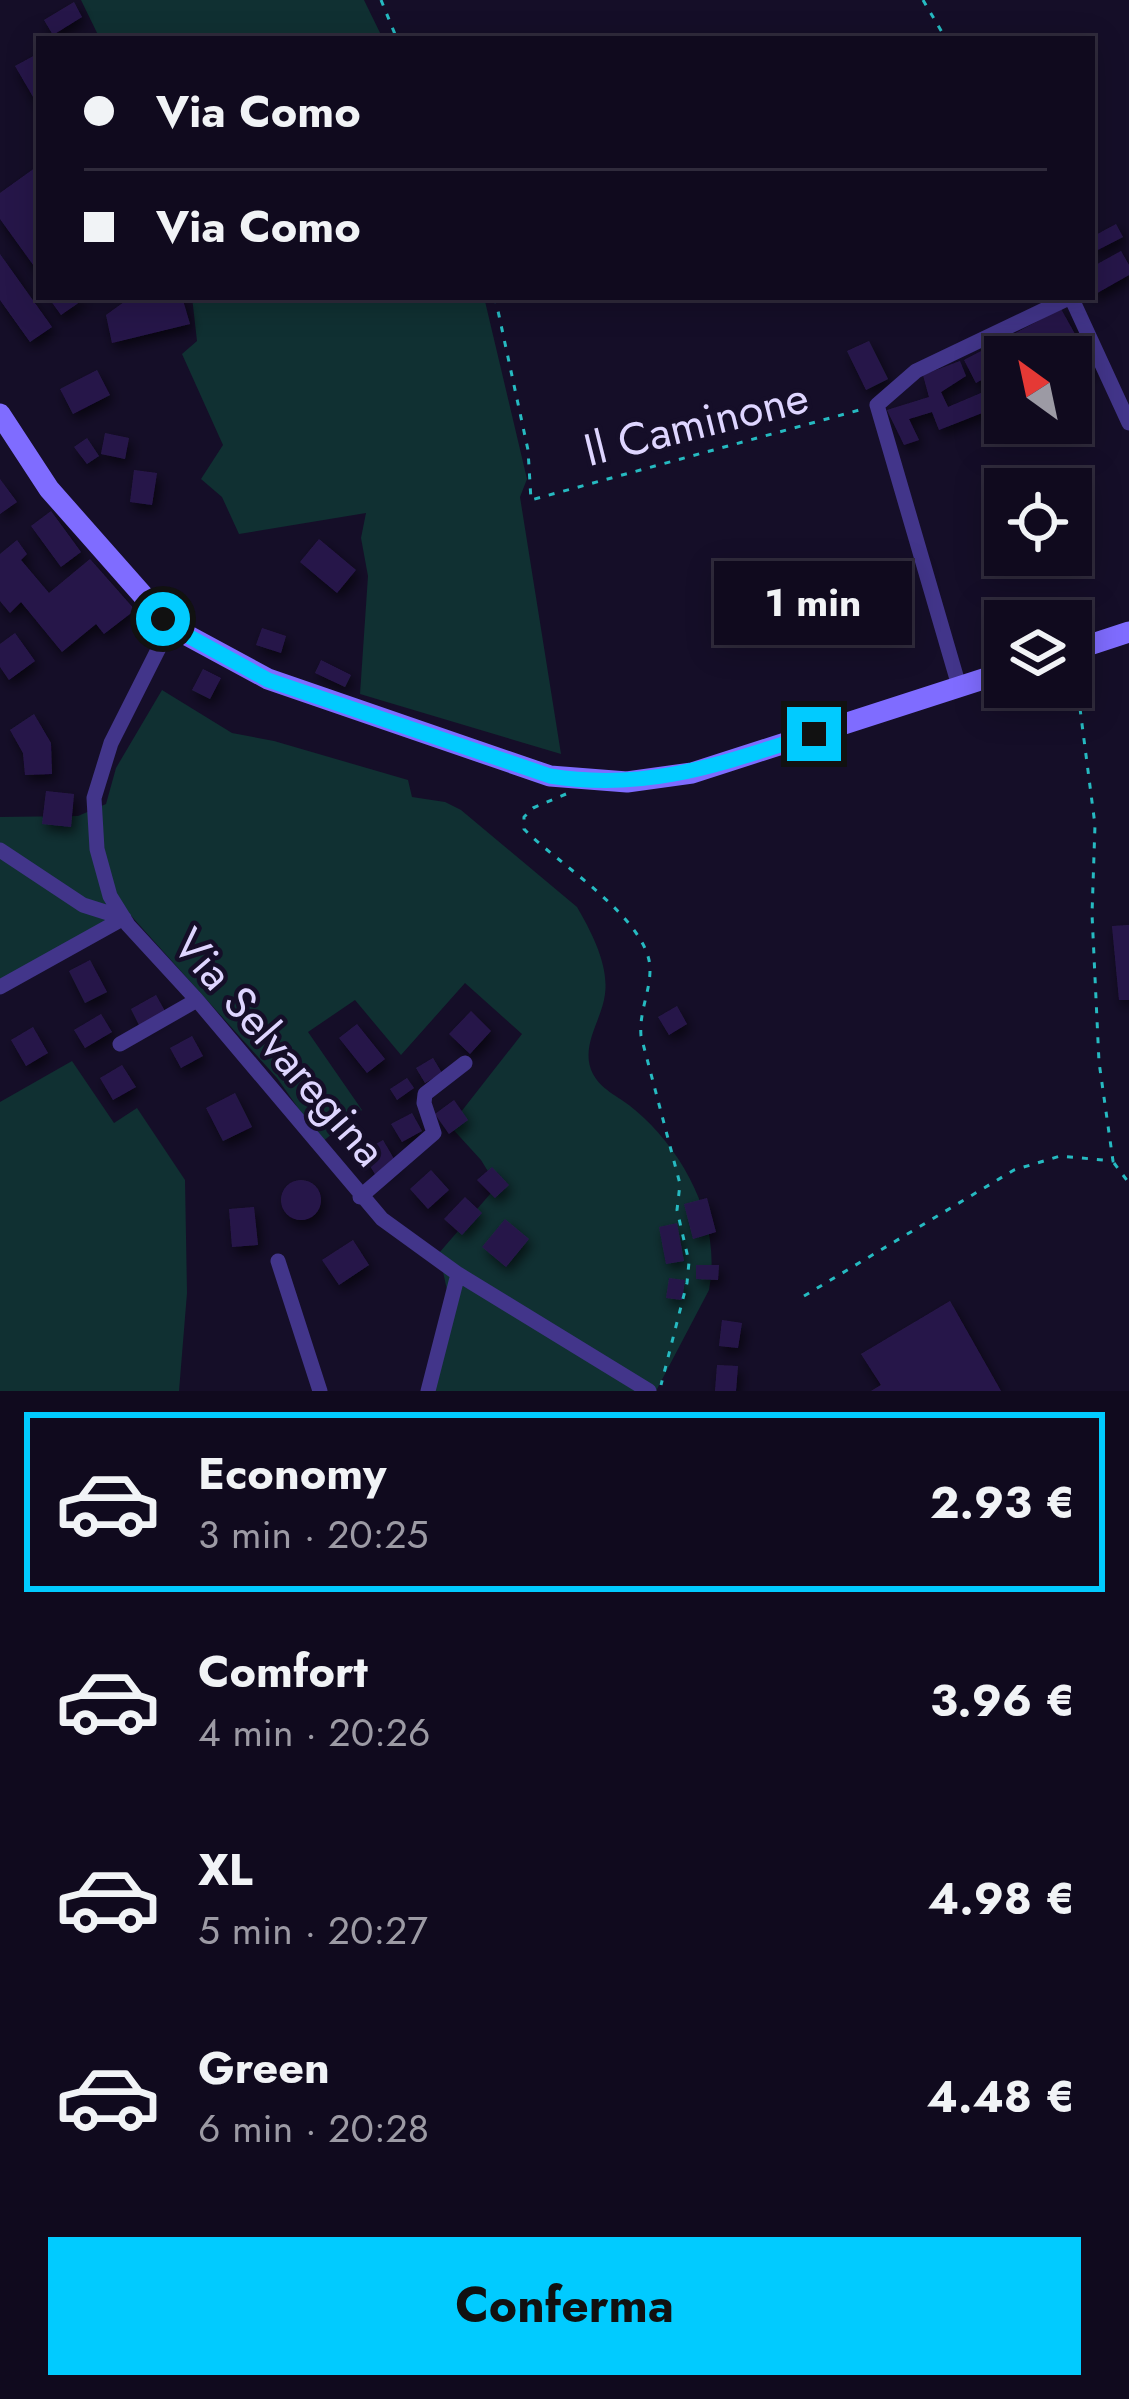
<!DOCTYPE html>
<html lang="it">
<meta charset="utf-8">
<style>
body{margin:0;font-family:Jost,sans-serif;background:#1e182b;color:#f1f3f6;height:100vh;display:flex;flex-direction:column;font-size:45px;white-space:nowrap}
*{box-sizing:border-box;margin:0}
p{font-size:39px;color:#9c9aa4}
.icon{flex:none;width:66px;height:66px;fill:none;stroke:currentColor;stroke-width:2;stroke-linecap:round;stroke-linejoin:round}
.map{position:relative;height:1391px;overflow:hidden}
.panel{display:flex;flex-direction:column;background:#100a1e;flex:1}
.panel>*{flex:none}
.top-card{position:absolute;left:36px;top:36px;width:1059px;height:264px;border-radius:0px;box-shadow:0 6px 30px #0003,0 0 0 3px #302b3c;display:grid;align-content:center;height:264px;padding:0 48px;background:#100a1e}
.needle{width:78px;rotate:327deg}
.fabs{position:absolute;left:984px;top:336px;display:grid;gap:24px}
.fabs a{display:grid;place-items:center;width:108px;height:108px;border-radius:0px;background:#100a1e;box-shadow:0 6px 30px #0003,0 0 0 3px #302b3c;font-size:60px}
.end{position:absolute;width:54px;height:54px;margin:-27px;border:15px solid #01cbff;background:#111;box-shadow:0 0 0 6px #111}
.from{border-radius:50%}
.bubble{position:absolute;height:84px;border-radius:0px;background:#100a1e;box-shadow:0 6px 30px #0003,0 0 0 3px #302b3c;font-size:39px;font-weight:700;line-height:84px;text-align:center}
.top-card b{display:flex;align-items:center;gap:42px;height:114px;font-size:45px}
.top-card b+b{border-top:3px solid #302b3c}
.top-card i{width:30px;height:30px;background:#f1f3f6}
ul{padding:21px 0 0;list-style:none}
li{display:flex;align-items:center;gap:36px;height:180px;margin:0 24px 18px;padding:0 24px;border:6px solid transparent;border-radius:0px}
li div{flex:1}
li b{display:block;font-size:45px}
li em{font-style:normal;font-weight:700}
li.selected{border-color:#01cbff}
li>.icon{width:108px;height:108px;stroke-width:1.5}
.action{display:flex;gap:24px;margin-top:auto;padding:24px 48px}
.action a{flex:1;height:138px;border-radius:0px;background:#01cbff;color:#111;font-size:48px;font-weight:700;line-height:138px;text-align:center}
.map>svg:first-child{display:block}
</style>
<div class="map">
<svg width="1129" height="1391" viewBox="0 0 1129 1391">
<defs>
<filter id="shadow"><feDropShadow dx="3.5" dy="6" stdDeviation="6" flood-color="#0009"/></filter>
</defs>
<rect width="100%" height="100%" fill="#150e28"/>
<!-- green -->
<path fill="#103032" d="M81 0H364L383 39H100Z
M192 297H484L527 479 520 497 561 754 360 694 368 576 361 538 366 513 239 534 222 497 201 479 223 445 182 354 197 341Z
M162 690 232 733 274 741 408 780 412 797 445 802 461 810 577 907C591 931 609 965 605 994 602 1020 579 1047 593 1074 603 1092 621 1097 635 1110 685 1152 722 1223 709 1290L656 1391H431L447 1290 439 1253 497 1186 481 1160 450 1126 522 1034 465 983 401 1055 355 1000 308 1032 362 1110 322 1142 277 1078 125 909 0 994V817L78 816 106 804 116 768Z
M72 1061 114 1123 137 1108 185 1180 187 1293 179 1391H0V1102Z"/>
<!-- building -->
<path fill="#28184a" filter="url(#shadow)" d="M74 2 82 17 53 35 44 20Z
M39 53V107L15 66Z
M39 165V273L0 219V193Z
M1116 224 1123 237 1092 253V237Z
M1121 251 1129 265V275L1092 296V267Z
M0 254 52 327 30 342 0 300Z
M48 297H87L61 315Z
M131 297H182L190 324 112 343 106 315Z
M1061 309 1094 368 1081 375 1059 334 1017 357H1005V363L1000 366 1005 375V404L939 430 932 412 909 419 919 440 904 445 887 410 929 397 923 375 960 361 966 376 941 392 948 407 988 390 985 378 976 383 964 360Z
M869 341 888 379 866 390 847 351Z
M97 370 110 395 73 414 60 389Z
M105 433 129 438 125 459 101 454Z
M87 438 99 456 87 464 74 447Z
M134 470 157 473 152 505 130 502Z
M0 479 17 502 0 514Z
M51 511 81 552 61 567 31 526Z
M319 539 356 570 337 593 300 562Z
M17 540 27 554 21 560 49 593 90 559 135 610 104 634 96 624 62 652 21 602 10 613 0 601V554Z
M262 628 286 636 281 653 256 645Z
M15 633 35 661 9 680 0 667V644Z
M321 660 351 675 345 687 315 673Z
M203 669 221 678 210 699 192 690Z
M34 714 51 743 52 774 25 775 23 753 10 730Z
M46 791 74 794 71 827 42 824Z
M1129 925V1000H1119L1112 926Z
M90 960 107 992 85 1003 69 971Z
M156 995 166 1013 140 1027 131 1009Z
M677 1006 687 1024 669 1035 658 1017Z
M471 1011 491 1031 470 1054 449 1034Z
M101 1014 112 1032 85 1048 74 1030Z
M357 1024 385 1059 367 1073 339 1038Z
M33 1027 48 1053 26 1066 11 1040Z
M192 1036 203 1056 181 1068 170 1048Z
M433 1058 442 1073 425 1083 416 1068Z
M122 1065 136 1087 113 1100 100 1078Z
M407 1078 414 1088 397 1100 390 1089Z
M235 1093 252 1127 223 1141 206 1108Z
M454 1100 468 1120 449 1134 435 1114Z
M412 1113 422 1131 402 1142 391 1124Z
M383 1140 397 1164 376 1176 362 1152Z
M492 1167 509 1185 495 1198 477 1180Z
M431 1170 449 1190 428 1209 410 1189Z
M281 1200a20 20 0 1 1 40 0a20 20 0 1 1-40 0Z
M465 1197 482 1213 462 1235 444 1219Z
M707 1198 716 1232 693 1239 684 1204Z
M254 1207 258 1245 232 1247 229 1209Z
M505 1219 529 1239 506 1267 482 1247Z
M677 1223 684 1261 666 1264 659 1227Z
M353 1240 369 1265 339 1285 322 1260Z
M696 1265H719L718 1280 696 1279Z
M669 1278 685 1280 682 1300 666 1298Z
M950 1301 1001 1391H871L881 1385 861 1354Z
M722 1320 742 1323 738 1348 719 1346Z
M717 1365 738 1366 736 1391H715Z"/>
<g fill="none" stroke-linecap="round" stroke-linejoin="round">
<!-- path -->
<path stroke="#26bac1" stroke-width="3" stroke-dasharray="6 9" stroke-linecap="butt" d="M381 0 397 39
M923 0 946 39
M495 297 528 450 531 500 863 409
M984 698 1035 687
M566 794 533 808 524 817V829C555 862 651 920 650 970 650 992 639 1012 641 1036L680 1184 677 1210 689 1262 687 1283 661 1385
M1114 1163 1129 1183
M804 1296 1014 1170 1060 1156 1113 1161 1099 1062 1092 914 1095 825 1078 693 1071 684"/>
<!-- minor -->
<path stroke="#42358a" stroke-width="15" d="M1071 297 1129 423
M170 626 111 743 94 798 97 849 110 896 128 925 197 1000 382 1219 458 1274 649 1391
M959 686 877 405 916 371 1071 297
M0 850 83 905 124 918
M0 987 124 918
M120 1044 197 1000
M360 1197 434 1133 424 1103 425 1094 465 1063
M278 1261 320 1391
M428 1391 458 1274"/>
<!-- secondary -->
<path stroke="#7f6cff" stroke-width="21" d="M0 414 49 489 170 626 268 679 550 776 627 782 692 773 1005 672
M1071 651 1129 632"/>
</g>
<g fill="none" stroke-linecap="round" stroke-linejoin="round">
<!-- route -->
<path stroke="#01cbff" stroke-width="15" d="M163 619 170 626 268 680 550 776C648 792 723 763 814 734"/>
</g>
<g text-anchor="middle" stroke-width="9" stroke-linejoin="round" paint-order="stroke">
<!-- street labels -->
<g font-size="45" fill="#ded5ff" stroke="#150e28">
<text transform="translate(696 423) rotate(-14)" y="16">Il Caminone</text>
<text transform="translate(280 1047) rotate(49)" y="16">Via Selvaregina</text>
</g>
</g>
</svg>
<div class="fabs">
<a><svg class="needle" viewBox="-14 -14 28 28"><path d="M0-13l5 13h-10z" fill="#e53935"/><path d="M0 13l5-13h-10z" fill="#9c9aa4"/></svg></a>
<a><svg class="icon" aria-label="locate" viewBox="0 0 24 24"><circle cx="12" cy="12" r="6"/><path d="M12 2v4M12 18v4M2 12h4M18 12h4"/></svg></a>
<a><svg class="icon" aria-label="layers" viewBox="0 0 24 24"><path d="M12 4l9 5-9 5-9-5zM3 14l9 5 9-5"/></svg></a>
</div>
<i class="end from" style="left:163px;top:619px"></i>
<i class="end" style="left:814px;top:734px"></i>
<div class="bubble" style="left:714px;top:561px;width:198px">1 min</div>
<div class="top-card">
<b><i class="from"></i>Via Como</b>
<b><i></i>Via Como</b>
</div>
</div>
<section class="panel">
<ul>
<li class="selected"><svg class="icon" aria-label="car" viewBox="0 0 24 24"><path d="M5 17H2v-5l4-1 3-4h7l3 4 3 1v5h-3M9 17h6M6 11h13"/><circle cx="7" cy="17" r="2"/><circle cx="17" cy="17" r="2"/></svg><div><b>Economy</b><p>3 min · 20:25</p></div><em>2.93 €</em></li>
<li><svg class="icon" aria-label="car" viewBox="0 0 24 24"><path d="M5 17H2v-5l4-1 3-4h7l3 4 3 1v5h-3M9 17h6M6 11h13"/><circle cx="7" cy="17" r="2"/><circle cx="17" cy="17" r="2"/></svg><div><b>Comfort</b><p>4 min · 20:26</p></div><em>3.96 €</em></li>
<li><svg class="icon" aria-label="car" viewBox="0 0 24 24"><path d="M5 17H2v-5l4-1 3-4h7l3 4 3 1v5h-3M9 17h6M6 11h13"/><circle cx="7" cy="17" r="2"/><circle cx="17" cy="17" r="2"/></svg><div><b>XL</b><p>5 min · 20:27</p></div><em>4.98 €</em></li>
<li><svg class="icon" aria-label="car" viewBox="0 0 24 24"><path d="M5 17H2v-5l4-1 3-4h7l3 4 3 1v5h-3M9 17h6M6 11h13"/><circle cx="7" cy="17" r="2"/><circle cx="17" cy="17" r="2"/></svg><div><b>Green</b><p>6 min · 20:28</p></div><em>4.48 €</em></li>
</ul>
<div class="action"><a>Conferma</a></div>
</section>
